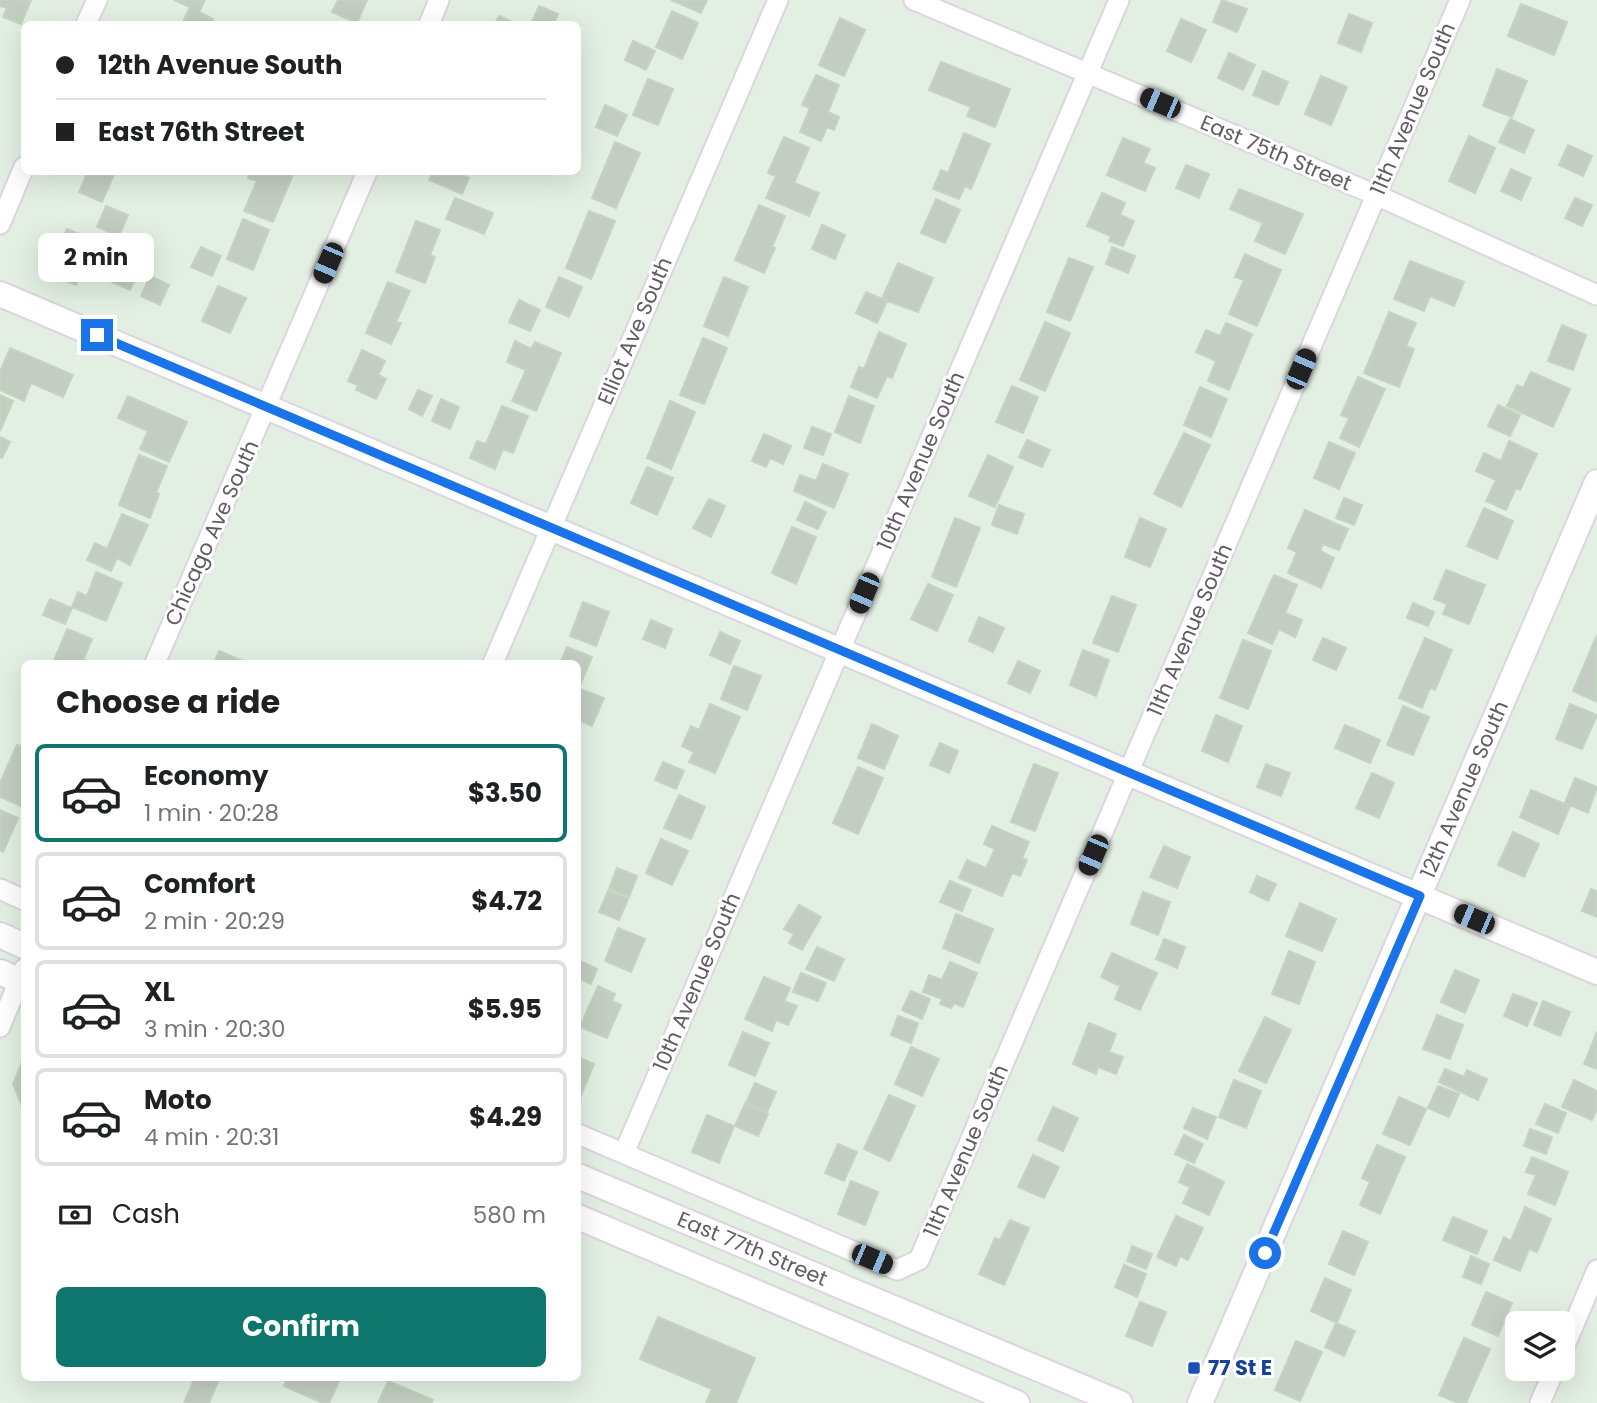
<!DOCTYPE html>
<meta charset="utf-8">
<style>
body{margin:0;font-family:Poppins,sans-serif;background:#f2f2f2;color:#202124;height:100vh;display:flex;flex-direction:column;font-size:26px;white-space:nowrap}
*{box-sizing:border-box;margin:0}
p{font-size:23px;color:#757577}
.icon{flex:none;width:38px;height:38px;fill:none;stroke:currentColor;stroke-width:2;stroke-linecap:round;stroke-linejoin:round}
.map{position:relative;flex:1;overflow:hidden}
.drawer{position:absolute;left:21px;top:660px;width:560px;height:721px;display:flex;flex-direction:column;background:#fff;border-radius:10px;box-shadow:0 7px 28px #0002}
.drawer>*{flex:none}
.banner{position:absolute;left:21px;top:21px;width:560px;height:154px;border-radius:10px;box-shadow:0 7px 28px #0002;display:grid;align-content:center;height:154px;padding:0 35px;background:#fff}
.controls{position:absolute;left:1505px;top:1311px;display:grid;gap:14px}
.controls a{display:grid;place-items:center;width:70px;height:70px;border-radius:10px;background:#fff;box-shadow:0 7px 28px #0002;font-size:35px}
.end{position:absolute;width:32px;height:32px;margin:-16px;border:9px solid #1a73e8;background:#fff;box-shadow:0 0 0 4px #fff}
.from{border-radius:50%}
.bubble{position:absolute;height:49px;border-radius:10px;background:#fff;box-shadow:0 7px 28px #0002;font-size:23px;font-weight:700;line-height:49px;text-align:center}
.car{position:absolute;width:21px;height:42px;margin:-21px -10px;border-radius:9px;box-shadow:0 0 5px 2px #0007;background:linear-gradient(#222 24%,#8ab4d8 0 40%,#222 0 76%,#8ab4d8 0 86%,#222 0)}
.banner b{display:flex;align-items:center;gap:24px;height:66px;font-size:26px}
.banner b+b{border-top:2px solid #e0e0e0}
.banner i{width:18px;height:18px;background:#202124}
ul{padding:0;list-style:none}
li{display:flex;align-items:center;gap:21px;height:98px;margin:0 14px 10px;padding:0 21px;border:4px solid #e0e0e0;border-radius:10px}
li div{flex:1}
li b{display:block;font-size:26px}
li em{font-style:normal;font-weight:700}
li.current{border-color:#0f766e}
li>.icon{width:63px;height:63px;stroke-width:1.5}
h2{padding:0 35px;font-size:32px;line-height:84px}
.pay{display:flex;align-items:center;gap:18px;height:77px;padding:0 35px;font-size:26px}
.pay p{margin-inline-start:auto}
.cta{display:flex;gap:14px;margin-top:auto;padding:14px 35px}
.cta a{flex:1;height:80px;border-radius:10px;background:#0f766e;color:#fff;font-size:28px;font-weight:700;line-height:80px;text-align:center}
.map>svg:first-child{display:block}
</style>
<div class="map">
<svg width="1597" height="1403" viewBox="0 0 1597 1403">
<rect width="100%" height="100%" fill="#e3efe2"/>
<!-- building -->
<path fill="#c3cdc1" stroke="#c3d4c0" stroke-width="2" d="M0 0H31L21 24 3 17 7 8 0 6Z
M174 0H205L199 12 213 19 211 24H182L190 7Z
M338 0H367L357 23 332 12Z
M671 0H707L701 13Z
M1222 0 1247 9 1237 32 1213 22Z
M1521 4 1567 22 1554 55 1508 36Z
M539 6 558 14 554 24H539L532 22Z
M672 11 698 23 682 59 656 47Z
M1349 14 1372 23 1361 52 1338 43Z
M499 16 517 24H495Z
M840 18 865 30 844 76 819 65Z
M1181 19 1206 30 1191 62 1167 51Z
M633 41 655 51 646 70 625 60Z
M1229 53 1255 65 1243 90 1218 78Z
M941 62 1010 89 995 127 967 116 971 107 929 90Z
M1497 69 1527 81 1512 117 1483 106Z
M1263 71 1288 82 1278 105 1253 95Z
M816 75 839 85 828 112 839 117 834 130 827 127 821 141 800 132 810 108 802 105Z
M1321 76 1347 87 1331 125 1305 114Z
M648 79 673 89 658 125 633 115Z
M605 105 627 115 617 136 596 127Z
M1510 119 1534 130 1524 153 1499 142Z
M964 133 990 144 971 189 965 186 959 199 933 189 941 170 948 173Z
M1469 136 1495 148 1475 193 1449 181Z
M784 137 809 148 794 183 819 193 809 216 766 198 776 176 768 173Z
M1123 138 1150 149 1143 163 1155 168 1145 191 1107 175Z
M615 142 640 153 616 208 592 198Z
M1568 145 1592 156 1583 176 1559 165Z
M1186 165 1209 174 1199 198 1176 188Z
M1511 169 1531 178 1521 200 1501 191Z
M88 172H115L102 202 79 192Z
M250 172H294L273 222 244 211 257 181 248 178Z
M433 172H460L459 174 469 178 462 194 429 180Z
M1239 189 1303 214 1285 254 1255 241 1263 223 1230 209Z
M1102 193 1125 203 1120 215 1134 221 1123 246 1109 241 1111 236 1087 226Z
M455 198 493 213 484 234 446 219Z
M1575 198 1592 205 1582 226 1565 218Z
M936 199 960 210 945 243 921 233Z
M759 205 785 216 772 247 775 248 764 273 735 260Z
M106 206 128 215 119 236 97 227Z
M589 211 615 221 591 279 566 268Z
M243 219 269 230 253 270 227 259Z
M416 221 440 230 430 255 435 257 425 283 396 272Z
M822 225 845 235 835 259 812 249Z
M67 229 94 240 76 285 55 277 60 267 52 264Z
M117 246 150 261 144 275 138 272 130 290 103 278Z
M201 247 221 256 212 276 191 267Z
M1112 247 1135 256 1128 273 1106 264Z
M1245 254 1281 270 1257 326 1229 314 1244 280 1235 277Z
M1069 258 1093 267 1070 321 1047 312Z
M1410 261 1464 282 1454 306 1430 296 1424 311 1394 299Z
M898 263 933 278 918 312 882 299Z
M150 276 169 285 160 305 141 296Z
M559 277 582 287 569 317 546 307Z
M724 277 748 287 728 336 704 326Z
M388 282 410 291 396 322 401 323 391 344 366 333Z
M218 286 246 298 230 333 202 321Z
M866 292 887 301 877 323 856 313Z
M519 300 540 310 530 331 509 322Z
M1389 312 1416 323 1406 346 1414 349 1399 387 1364 373Z
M1045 322 1070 333 1045 391 1020 380Z
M1226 323 1252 334 1229 390 1208 381 1216 361 1196 352 1206 330 1220 336Z
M1562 325 1586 335 1573 370 1548 361Z
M879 332 906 344 892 378 887 376 877 398 851 387 859 367 864 369Z
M703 338 727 348 704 404 680 395Z
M515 341 531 349 535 342 561 353 536 411 512 401 526 370 507 362Z
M10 348 73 375 63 397 31 383 24 401 0 390V372Z
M362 350 385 361 378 375 386 379 376 399 356 390 358 385 348 381Z
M1531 372 1570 389 1553 427 1507 406 1517 385 1523 388Z
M1358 377 1385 389 1359 447 1340 438 1349 418 1341 415Z
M1012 386 1038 397 1023 433 996 422Z
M1200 387 1227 399 1211 437 1184 425Z
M418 390 432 396 422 416 409 409Z
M0 395 13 401 0 431Z
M128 396 187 422 169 462 140 449 148 431 118 418Z
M849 396 874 406 860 443 835 432Z
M441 399 459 407 450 429 432 421Z
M670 401 695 412 671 469 647 458Z
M1498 405 1520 415 1510 436 1488 426Z
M502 406 528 416 513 453 503 449 495 469 470 458 477 441 486 444Z
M812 427 831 434 823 455 804 448Z
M1184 433 1210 445 1181 507 1154 494Z
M764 434 791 446 783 464 770 458 766 467 752 461Z
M0 437 10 442 2 458 0 457Z
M1027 440 1050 450 1042 467 1019 457Z
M1509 441 1537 454 1520 490 1516 488 1506 510 1486 501 1496 480 1476 471 1484 453 1501 461Z
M1329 442 1355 453 1339 489 1314 478Z
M139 455 167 466 156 493 159 494 150 518 119 505Z
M988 455 1013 467 995 507 969 496Z
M823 464 848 474 834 508 794 491 800 475 816 481Z
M647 467 673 478 657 515 631 503Z
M1344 498 1362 505 1354 525 1336 518Z
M709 499 725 506 711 537 693 528Z
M805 502 826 512 818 529 797 520Z
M999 505 1024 514 1017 534 992 525Z
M1484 508 1513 521 1497 559 1467 546Z
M1305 510 1348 529 1339 550 1323 544 1320 551 1334 558 1321 588 1288 573 1297 552 1288 548Z
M122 514 148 525 130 565 117 558 111 571 87 560 95 543 107 549Z
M955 518 980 528 956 587 932 577Z
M1140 518 1166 529 1150 567 1125 557Z
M792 527 816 537 796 584 772 573Z
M1446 570 1485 585 1469 624 1443 614 1447 604 1434 599Z
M96 572 122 583 106 621 72 607 78 592 87 596Z
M1274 575 1297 585 1285 613 1302 620 1295 637 1279 629 1272 644 1248 633Z
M928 584 953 595 937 631 911 619Z
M1112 596 1136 605 1118 652 1093 643Z
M50 599 72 608 65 624 43 615Z
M583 602 609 612 596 646 570 636Z
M1413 603 1434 612 1428 626 1407 618Z
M979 617 1004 628 993 652 969 641Z
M651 620 672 629 665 648 643 639Z
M67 629 92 639 82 663H53Z
M720 632 740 641 730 664 710 655Z
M1597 635V702L1573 691Z
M1323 638 1346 648 1336 670 1313 660Z
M1425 638 1452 650 1435 690 1430 688 1422 708 1399 698Z
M1243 640 1271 651 1248 709 1220 698Z
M567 647 592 657 578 690V663H560Z
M1083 650 1109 660 1096 696 1070 685Z
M219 651 248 663H214Z
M1018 661 1040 671 1030 693 1008 683Z
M734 666 761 676 747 710 721 699Z
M580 689 604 698 592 726 578 720V694Z
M710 704 740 717 715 773 689 762 694 752 682 746 691 726 699 730Z
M1570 704 1597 715 1582 749 1556 739Z
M1403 706 1429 717 1413 755 1387 745Z
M1216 715 1242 726 1228 762 1202 751Z
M872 724 898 736 884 769 858 758Z
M1345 725 1380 740 1370 763 1335 748Z
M940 743 958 751 949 773 930 765Z
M17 745 24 748 23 807 0 797V783Z
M663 762 684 771 676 789 655 780Z
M1034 764 1058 773 1035 831 1011 822Z
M1266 764 1290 773 1281 796 1257 787Z
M858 767 883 778 858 834 833 823Z
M1372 773 1394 783 1379 818 1356 808Z
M1575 778 1597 787 1588 813 1565 803Z
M1531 790 1570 806 1558 834 1520 817Z
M679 795 705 807 691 839 664 828Z
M0 810 18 818 3 852 0 850Z
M992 826 1029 842 1022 858 1027 860 1020 876 1012 873 1002 896 959 878 967 860 986 868 995 849 984 844Z
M1513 832 1539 844 1524 877 1498 865Z
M661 839 688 851 672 885 646 873Z
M1164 846 1190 857 1177 888 1150 877Z
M617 868 637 876 629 897 609 889Z
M1257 876 1276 884 1268 901 1250 892Z
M950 881 971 890 962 911 940 902Z
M1591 889 1597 891V917L1582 911Z
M608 891 628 899 619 920 599 912Z
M1143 892 1170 902 1158 935 1131 924Z
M1300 903 1336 919 1322 951 1286 936Z
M799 905 821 917 802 950 789 943 794 934 784 929Z
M956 914 993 929 979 963 943 948Z
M618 928 645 939 631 972 605 961Z
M1164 939 1185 947 1177 968 1156 959Z
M817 947 844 959 834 981 806 969Z
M1289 951 1315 962 1299 1004 1272 994Z
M1112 953 1157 973 1140 1010 1115 999 1120 986 1101 977Z
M578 960 597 969 591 984 578 978Z
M950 962 977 973 963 1007 954 1003 951 1008 940 1004 942 999 923 992 929 975 942 980Z
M1455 970 1479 980 1465 1013 1441 1002Z
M801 973 826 983 818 1001 793 992Z
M764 977 790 988 784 1001 797 1006 788 1025 776 1020 772 1031 745 1019Z
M598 986 615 994 612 1001 621 1005 607 1038 580 1027Z
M911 991 930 999 922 1019 902 1010Z
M1513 994 1537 1003 1527 1026 1504 1016Z
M1543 1001 1570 1012 1560 1036 1534 1025Z
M1437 1015 1463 1025 1450 1059 1423 1049Z
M898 1016 918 1023 911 1043 891 1035Z
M1265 1017 1291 1030 1266 1083 1239 1071Z
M1089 1023 1116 1034 1109 1052 1123 1057 1116 1074 1098 1067 1096 1074 1073 1064Z
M743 1032 769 1043 755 1076 729 1065Z
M1597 1032V1069L1584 1064Z
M911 1047 939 1059 922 1096 895 1084Z
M24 1057V1111L13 1084Z
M578 1057 594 1064 580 1098 578 1097Z
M1445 1069 1464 1077 1467 1070 1487 1079 1478 1100 1439 1082Z
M1234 1080 1261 1091 1246 1128 1219 1117Z
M1574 1080 1597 1091V1109L1592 1120 1562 1107Z
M755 1083 776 1092 767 1112 746 1103Z
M1438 1086 1459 1094 1449 1117 1428 1108Z
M889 1095 915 1106 890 1161 864 1149Z
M1399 1097 1426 1109 1410 1145 1383 1134Z
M745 1104 768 1114 758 1136 735 1126Z
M1545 1104 1566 1113 1558 1133 1536 1124Z
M1053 1107 1078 1118 1063 1151 1038 1140Z
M1193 1108 1216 1117 1207 1139 1184 1128Z
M707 1115 734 1126 719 1163 692 1152Z
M1530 1129 1552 1137 1546 1154 1524 1146Z
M1184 1135 1203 1144 1194 1163 1175 1154Z
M838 1144 857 1152 844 1181 825 1173Z
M1377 1145 1405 1157 1380 1214 1360 1205 1370 1182 1362 1178Z
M1033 1155 1059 1167 1044 1198 1018 1187Z
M1532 1157 1568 1172 1555 1205 1528 1194 1536 1175 1526 1172Z
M1187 1164 1224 1182 1209 1215 1183 1203 1190 1187 1179 1182Z
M851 1181 878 1192 865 1225 838 1214Z
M1525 1207 1551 1219 1537 1252 1529 1249 1520 1271 1494 1260 1504 1237 1511 1241Z
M1176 1216 1203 1228 1188 1260 1180 1256 1176 1266 1157 1257Z
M1453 1217 1487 1231 1477 1254 1443 1240Z
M1010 1220 1029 1228 1004 1285 979 1274 995 1238 1000 1240Z
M1343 1231 1368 1242 1354 1275 1329 1264Z
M1132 1246 1152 1254 1146 1269 1127 1261Z
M1471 1256 1489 1264 1481 1284 1463 1277Z
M1124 1265 1146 1274 1137 1297 1115 1287Z
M1325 1278 1351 1290 1337 1323 1311 1311Z
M1486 1292 1512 1303 1498 1336 1472 1325Z
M1140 1302 1166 1312 1152 1346 1126 1336Z
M658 1317 755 1358 736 1403H706L712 1389 640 1359Z
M1336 1323 1355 1331 1344 1356 1325 1347Z
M1464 1338 1490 1349 1466 1403H1458L1439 1395Z
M1296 1341 1322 1352 1300 1401 1275 1390Z
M195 1377H220L209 1403H184Z
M288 1377H341L329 1403H323L284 1386Z
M388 1381 433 1400 431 1403H378Z"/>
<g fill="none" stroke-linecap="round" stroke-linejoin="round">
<defs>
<path id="minor" d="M914 0 1376 195 1597 295
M86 24 97 0
M429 24 439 0
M0 224 24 167
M155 663 367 172
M493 663 778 0
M0 889 24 900
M0 1027 24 969
M578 1134 897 1270 919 1260 1460 0
M624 1153 1119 0
M1563 1350 1597 1270
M1540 1403 1555 1368"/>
<g id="tertiary">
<path d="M0 294 1597 972"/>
<path d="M0 935 24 946"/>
<path d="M0 972 24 983"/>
<path id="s1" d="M578 1176 1120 1403"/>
<path d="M578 1217 1017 1403"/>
<path id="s2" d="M1200 1403 1597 482"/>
</g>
</defs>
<!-- minor casing -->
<use href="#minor" stroke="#dcd5dd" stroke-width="23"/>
<!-- tertiary casing -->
<use href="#tertiary" stroke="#dcd5dd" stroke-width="28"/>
<!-- minor -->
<use href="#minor" stroke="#fff" stroke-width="19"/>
<!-- tertiary -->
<use href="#tertiary" stroke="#fff" stroke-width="24"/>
</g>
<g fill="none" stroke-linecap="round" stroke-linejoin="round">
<!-- route -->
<path stroke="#1a73e8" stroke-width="9" d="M97 335 1420 896 1265 1253"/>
</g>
<!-- markers -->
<rect fill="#1a4fb4" stroke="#fff" stroke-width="2.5" x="1187" y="1361" width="14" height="14" rx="3.5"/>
<g text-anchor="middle" stroke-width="6" stroke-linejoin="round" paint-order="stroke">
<!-- street labels -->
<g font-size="21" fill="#625b64" stroke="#fff">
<text transform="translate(1413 109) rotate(-67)" y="7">11th Avenue South</text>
<text transform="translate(1276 153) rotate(23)" y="7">East 75th Street</text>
<text transform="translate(635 331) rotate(-67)" y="7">Elliot Ave South</text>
<text transform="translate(921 461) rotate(-67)" y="7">10th Avenue South</text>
<text transform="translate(212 533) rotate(-66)" y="7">Chicago Ave South</text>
<text transform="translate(1190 630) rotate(-67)" y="7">11th Avenue South</text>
<text dy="7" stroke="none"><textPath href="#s2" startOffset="668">12th Avenue South</textPath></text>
<text transform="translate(697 982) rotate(-67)" y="7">10th Avenue South</text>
<text transform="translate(966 1151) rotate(-67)" y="7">11th Avenue South</text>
<text dy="7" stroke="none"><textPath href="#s1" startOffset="189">East 77th Street</textPath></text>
</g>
<!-- transit labels -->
<g font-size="21" font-weight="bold" fill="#164399" stroke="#fff" text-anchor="start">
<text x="1208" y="1375">77 St E</text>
</g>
</g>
</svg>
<div class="controls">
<a><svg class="icon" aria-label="layers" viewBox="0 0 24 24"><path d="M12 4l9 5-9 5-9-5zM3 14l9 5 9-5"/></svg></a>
</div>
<i class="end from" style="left:1265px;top:1253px"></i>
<i class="end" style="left:97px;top:335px"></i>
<div class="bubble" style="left:38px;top:233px;width:116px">2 min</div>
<i class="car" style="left:1160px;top:103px;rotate:293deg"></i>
<i class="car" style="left:328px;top:263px;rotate:203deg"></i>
<i class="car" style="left:1301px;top:369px;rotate:23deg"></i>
<i class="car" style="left:864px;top:593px;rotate:203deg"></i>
<i class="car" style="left:1093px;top:855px;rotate:203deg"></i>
<i class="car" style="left:1474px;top:919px;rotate:293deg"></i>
<i class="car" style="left:872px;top:1259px;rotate:113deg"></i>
<div class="banner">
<b><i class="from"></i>12th Avenue South</b>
<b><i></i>East 76th Street</b>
</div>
<section class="drawer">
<h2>Choose a ride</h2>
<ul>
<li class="current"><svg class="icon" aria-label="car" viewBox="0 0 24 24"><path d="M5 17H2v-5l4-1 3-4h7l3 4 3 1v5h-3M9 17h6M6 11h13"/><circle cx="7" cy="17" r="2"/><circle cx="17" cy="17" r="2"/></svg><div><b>Economy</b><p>1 min · 20:28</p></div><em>$3.50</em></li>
<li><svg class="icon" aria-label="car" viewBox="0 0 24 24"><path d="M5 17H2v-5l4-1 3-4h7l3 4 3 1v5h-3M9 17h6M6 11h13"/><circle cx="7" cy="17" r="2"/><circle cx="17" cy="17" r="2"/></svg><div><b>Comfort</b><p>2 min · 20:29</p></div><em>$4.72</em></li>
<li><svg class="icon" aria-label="car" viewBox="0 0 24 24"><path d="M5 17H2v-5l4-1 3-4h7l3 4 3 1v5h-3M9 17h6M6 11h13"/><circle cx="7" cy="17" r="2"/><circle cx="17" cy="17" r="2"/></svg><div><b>XL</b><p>3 min · 20:30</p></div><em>$5.95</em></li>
<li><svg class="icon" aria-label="car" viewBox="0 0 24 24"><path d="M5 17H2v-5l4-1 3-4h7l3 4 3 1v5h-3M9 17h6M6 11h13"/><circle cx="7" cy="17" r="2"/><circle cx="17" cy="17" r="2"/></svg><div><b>Moto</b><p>4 min · 20:31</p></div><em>$4.29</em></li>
</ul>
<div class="pay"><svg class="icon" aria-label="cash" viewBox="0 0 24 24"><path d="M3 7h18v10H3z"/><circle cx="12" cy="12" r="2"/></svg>Cash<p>580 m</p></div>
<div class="cta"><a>Confirm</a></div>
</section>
</div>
